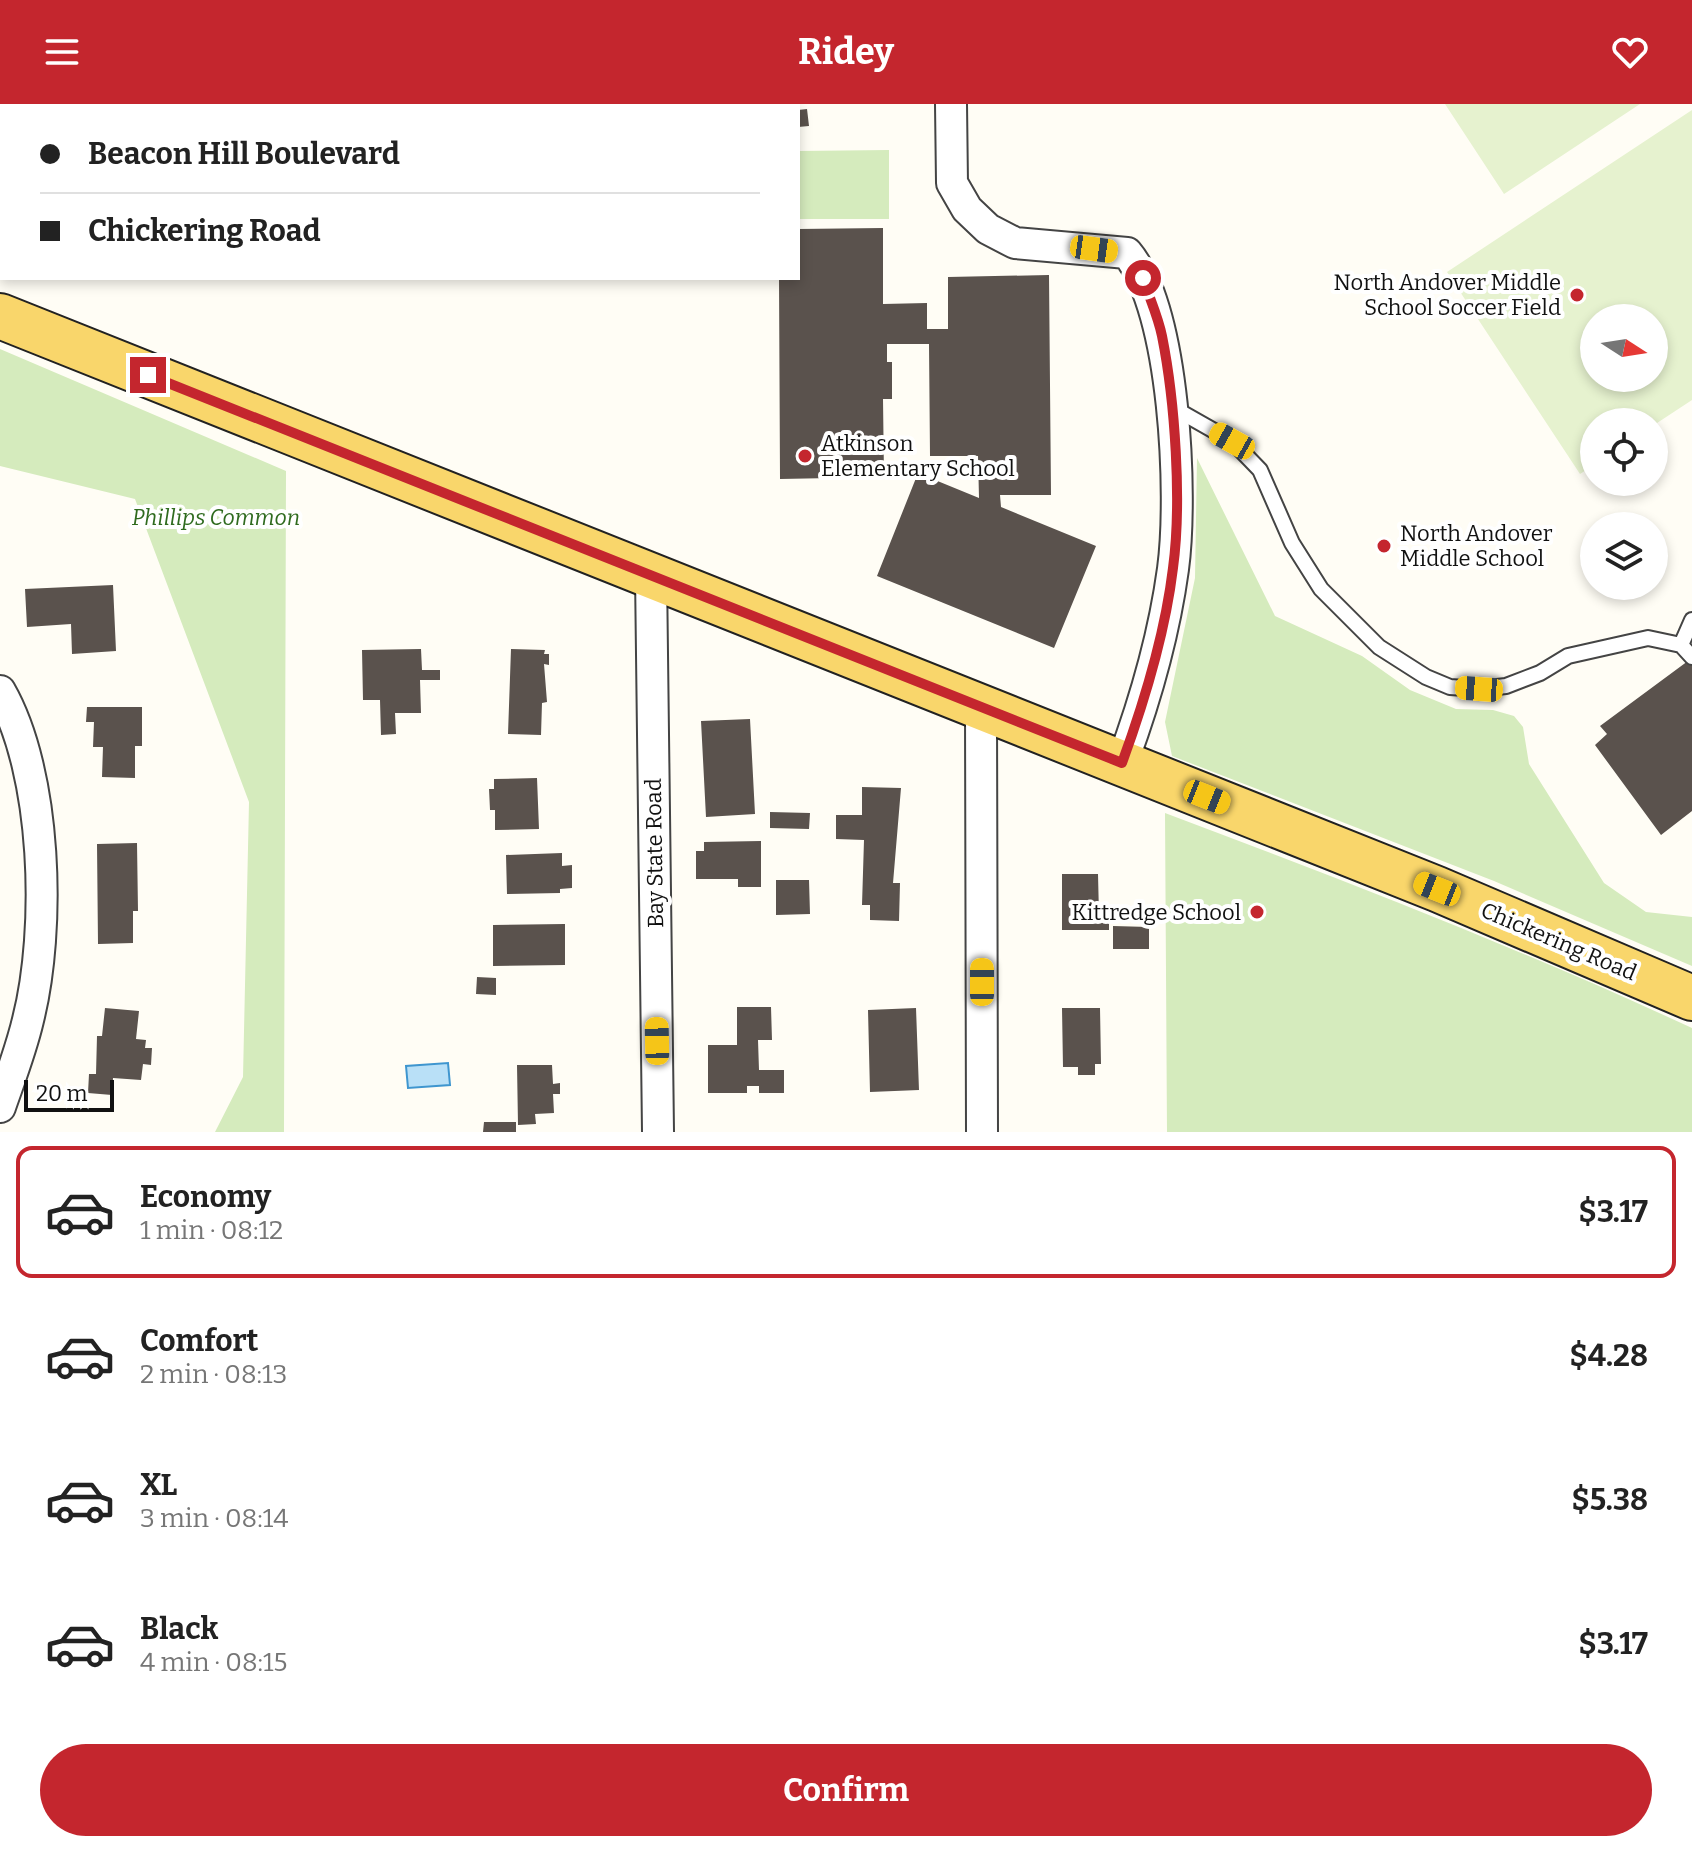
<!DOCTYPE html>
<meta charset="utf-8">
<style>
body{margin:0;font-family:Bitter,serif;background:#f6f6f6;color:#222;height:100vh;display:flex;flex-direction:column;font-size:30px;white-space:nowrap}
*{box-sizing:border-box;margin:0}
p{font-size:26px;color:#767676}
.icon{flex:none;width:44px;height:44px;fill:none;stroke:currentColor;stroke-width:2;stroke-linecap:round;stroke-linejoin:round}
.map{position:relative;height:1028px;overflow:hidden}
.drawer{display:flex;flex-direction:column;background:#fff;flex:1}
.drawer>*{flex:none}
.banner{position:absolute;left:0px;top:0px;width:800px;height:176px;box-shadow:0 4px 12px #0003;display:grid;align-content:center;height:176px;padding:0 40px;background:#fff}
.needle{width:52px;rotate:102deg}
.tools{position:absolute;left:1580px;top:200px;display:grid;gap:16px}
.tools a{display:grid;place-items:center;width:88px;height:88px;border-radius:50%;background:#fff;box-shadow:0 4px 12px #0003;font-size:40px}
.scale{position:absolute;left:24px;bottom:20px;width:90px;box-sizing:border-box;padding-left:8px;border:4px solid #111;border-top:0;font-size:22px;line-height:28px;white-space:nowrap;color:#111;-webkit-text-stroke:6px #fff;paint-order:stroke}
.end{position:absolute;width:36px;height:36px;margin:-18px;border:10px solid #c4262e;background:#fff;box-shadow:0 0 0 4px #fff}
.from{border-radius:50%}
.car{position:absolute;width:24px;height:48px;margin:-24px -12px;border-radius:10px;box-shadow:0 0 6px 2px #0007;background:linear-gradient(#f5c518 24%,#345 0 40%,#f5c518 0 76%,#345 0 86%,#f5c518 0)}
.banner b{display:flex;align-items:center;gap:28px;height:76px;font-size:30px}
.banner b+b{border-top:2px solid #e0e0e0}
.banner i{width:20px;height:20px;background:#222}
ul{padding:14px 0 0;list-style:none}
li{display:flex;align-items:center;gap:24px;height:132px;margin:0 16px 12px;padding:0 24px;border:4px solid transparent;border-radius:16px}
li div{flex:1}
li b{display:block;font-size:30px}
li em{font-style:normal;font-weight:700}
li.current{border-color:#c4262e}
li>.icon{width:72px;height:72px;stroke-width:1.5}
.primary-button{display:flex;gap:16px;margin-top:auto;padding:16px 40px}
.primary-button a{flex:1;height:92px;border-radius:48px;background:#c4262e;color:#fff;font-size:32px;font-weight:700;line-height:92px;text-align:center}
header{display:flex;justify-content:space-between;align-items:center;height:104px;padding:0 40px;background:#c4262e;color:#fff;font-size:36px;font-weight:700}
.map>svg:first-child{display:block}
</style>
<header><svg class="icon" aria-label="menu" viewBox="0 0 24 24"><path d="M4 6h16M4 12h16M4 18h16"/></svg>Ridey<svg class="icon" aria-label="heart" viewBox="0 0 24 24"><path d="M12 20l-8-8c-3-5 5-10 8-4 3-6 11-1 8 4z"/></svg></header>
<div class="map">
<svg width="1692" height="1028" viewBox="0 0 1692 1028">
<rect width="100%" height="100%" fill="#fffdf5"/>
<!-- green -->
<path fill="#d5ebbd" d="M351 0H772V2H351Z
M889 46V115H798V47Z
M0 245 286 367 284 1028H215L243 973 249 698 135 395 0 362Z
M1197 354 1275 512 1362 552 1410 586 1456 605 1493 606 1514 612 1523 623 1529 660 1604 779 1646 808 1692 813V862L1494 777 1172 652 1165 618 1195 474Z
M1165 709C1343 776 1519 844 1692 924V1028H1167Z"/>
<!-- pitch -->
<path fill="#e6f2cf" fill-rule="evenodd" d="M1445 0H1640L1504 90Z
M1692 6V296L1654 321V318H1594V361L1580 370 1447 168ZM1654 214V274H1594V214Z"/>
<!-- water -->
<path fill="#b9e0f7" stroke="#3f96cf" stroke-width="2" d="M448 959 450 981 408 984 406 962Z"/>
<!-- building -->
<path fill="#5a524d" d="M807 5 809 22 798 23V6Z
M883 124V200L927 199V225H948V173L1049 171 1051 391H1000L1001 403 1096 442 1054 544 877 472 918 369 979 394 978 352H930L929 240H887V258H892V295H883L884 373 780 375 779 174H798V125Z
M113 481 116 547 72 550 71 520 27 523 25 485Z
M421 545 422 566H440V576H420L421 609H395L396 630 381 631 380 596H363L362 546Z
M511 545 545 546 544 550H549V561L544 560 547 598 542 599 541 631 508 630Z
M1692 554V707L1661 731 1595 641 1607 630 1600 622Z
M87 603H142V642H135V674L102 673 103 643H93L94 618H86Z
M750 615 755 710 706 713 701 617Z
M537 674 539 725 495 726V706H490L489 685H494V675Z
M862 683 901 684 893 779H900L899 817 870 816V801H862L864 736 836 735V711H862Z
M770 708 810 709 809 725 770 724Z
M761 737V783H738V775H696V747H704V738Z
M137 739 138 807H133V839L98 840 97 740Z
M562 749V762L572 761V784L560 785V789L507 790 506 751Z
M1062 770H1098L1099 811H1109V826H1062Z
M776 776H809L810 810 776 811Z
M565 820V861L493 862V821Z
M1113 822 1149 823V845H1113Z
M477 873 496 874V891L476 890Z
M737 903H771L772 936H758L759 966H784V989H759V982H747V989H708V941H737Z
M105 904 139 907 136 935 146 936 145 944H152L151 961 143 960 141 976 113 974 112 991 88 989 89 970H96L97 932H102Z
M916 904 919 986 870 988 868 906Z
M1062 904H1100L1101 960H1095V971H1078V963H1063Z
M517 961H552L553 980 560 979V990H553L554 1009 535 1010 536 1020 518 1021Z
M484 1018H516V1028H483Z"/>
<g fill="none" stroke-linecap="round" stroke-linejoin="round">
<defs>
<path id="service" d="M1172 303 1232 337 1260 366 1292 439 1321 485 1379 543 1426 573 1450 583 1479 585 1506 582 1540 569 1568 552 1648 534 1681 541
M1692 516 1681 541 1692 553"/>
<path id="minor" d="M951 0 952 79 967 105 988 125 1015 139 1127 149C1175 206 1183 391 1173 465 1164 531 1145 597 1122 659
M651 470 658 1028
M0 587C47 669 51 825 28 916 21 946 10 974 0 1003
M981 603 982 1028"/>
<path id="primary" d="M0 212 1437 785 1692 894"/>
</defs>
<!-- service casing -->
<use href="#service" stroke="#444" stroke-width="18"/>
<!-- minor casing -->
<use href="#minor" stroke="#444" stroke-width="34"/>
<!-- primary casing -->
<use href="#primary" stroke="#222" stroke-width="48"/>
<!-- path -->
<path stroke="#333" stroke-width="5" stroke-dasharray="8 4" stroke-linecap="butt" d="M128 0 130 2
M772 0V2
M134 2 136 0"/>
<!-- service -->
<use href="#service" stroke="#fff" stroke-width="14"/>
<!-- minor -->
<use href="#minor" stroke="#fff" stroke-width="30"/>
<!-- primary -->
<use href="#primary" stroke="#f9d66b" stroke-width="44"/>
</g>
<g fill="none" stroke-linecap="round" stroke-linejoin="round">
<!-- route -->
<path stroke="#c4262e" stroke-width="10" d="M148 271 1122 659C1145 596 1165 531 1173 464 1182 398 1175 297 1162 232 1158 212 1149 193 1143 174"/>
</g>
<!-- markers -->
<g fill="#c4262e" stroke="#fff" stroke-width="3">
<circle cx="1577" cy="191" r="8"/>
<circle cx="805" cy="352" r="8"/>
<circle cx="1384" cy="442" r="8"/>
<circle cx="1257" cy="808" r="8"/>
</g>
<g text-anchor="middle" stroke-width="8" stroke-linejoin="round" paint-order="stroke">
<!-- poi labels -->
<g font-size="22" fill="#111" stroke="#fff" text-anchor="end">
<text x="1561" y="186">North Andover Middle<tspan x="1561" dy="25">School Soccer Field</tspan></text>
<text x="821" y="347" text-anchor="start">Atkinson<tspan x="821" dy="25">Elementary School</tspan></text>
<text x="1400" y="437" text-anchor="start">North Andover<tspan x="1400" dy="25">Middle School</tspan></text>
<text x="1241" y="816">Kittredge School</text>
</g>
<!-- park labels -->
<g font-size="22" font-style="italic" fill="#2f6b1f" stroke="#fff">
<text x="216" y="421">Phillips Common</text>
</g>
<!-- street labels -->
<g font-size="22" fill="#111" stroke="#fff">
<text transform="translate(654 749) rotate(-91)" y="8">Bay State Road</text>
<text transform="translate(1559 837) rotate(23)" y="8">Chickering Road</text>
</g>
</g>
</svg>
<div class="tools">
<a><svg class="needle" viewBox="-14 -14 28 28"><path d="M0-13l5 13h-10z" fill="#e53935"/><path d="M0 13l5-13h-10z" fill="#767676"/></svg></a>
<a><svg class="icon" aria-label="locate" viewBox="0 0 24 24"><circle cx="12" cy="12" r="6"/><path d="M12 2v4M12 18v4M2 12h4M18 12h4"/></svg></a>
<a><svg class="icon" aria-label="layers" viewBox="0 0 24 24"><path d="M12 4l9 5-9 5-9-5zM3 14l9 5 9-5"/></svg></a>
</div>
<div class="scale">20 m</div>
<i class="end from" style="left:1143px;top:174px"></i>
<i class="end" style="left:148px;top:271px"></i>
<i class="car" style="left:1094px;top:145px;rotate:98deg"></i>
<i class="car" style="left:1232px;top:337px;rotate:299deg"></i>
<i class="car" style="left:1479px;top:585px;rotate:274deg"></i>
<i class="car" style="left:1207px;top:693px;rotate:112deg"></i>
<i class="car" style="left:1437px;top:785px;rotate:292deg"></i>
<i class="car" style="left:982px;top:878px;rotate:0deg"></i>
<i class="car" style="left:657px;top:937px;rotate:359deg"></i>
<div class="banner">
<b><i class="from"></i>Beacon Hill Boulevard</b>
<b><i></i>Chickering Road</b>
</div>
</div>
<section class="drawer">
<ul>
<li class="current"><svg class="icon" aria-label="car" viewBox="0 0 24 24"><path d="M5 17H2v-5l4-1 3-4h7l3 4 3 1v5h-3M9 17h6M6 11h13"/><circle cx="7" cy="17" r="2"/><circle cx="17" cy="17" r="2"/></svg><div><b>Economy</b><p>1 min · 08:12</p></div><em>$3.17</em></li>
<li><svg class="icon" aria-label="car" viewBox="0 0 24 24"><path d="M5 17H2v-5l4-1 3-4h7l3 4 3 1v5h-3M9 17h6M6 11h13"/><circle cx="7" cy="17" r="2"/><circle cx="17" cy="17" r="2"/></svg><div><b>Comfort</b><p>2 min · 08:13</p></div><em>$4.28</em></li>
<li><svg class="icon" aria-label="car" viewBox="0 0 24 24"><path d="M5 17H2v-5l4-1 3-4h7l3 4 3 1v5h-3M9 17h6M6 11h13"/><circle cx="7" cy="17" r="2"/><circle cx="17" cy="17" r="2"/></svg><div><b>XL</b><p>3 min · 08:14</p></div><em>$5.38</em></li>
<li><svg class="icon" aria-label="car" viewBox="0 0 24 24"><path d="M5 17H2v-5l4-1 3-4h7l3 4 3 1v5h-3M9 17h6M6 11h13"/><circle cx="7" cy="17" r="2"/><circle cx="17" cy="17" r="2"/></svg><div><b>Black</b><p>4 min · 08:15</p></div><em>$3.17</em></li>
</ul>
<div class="primary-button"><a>Confirm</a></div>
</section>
